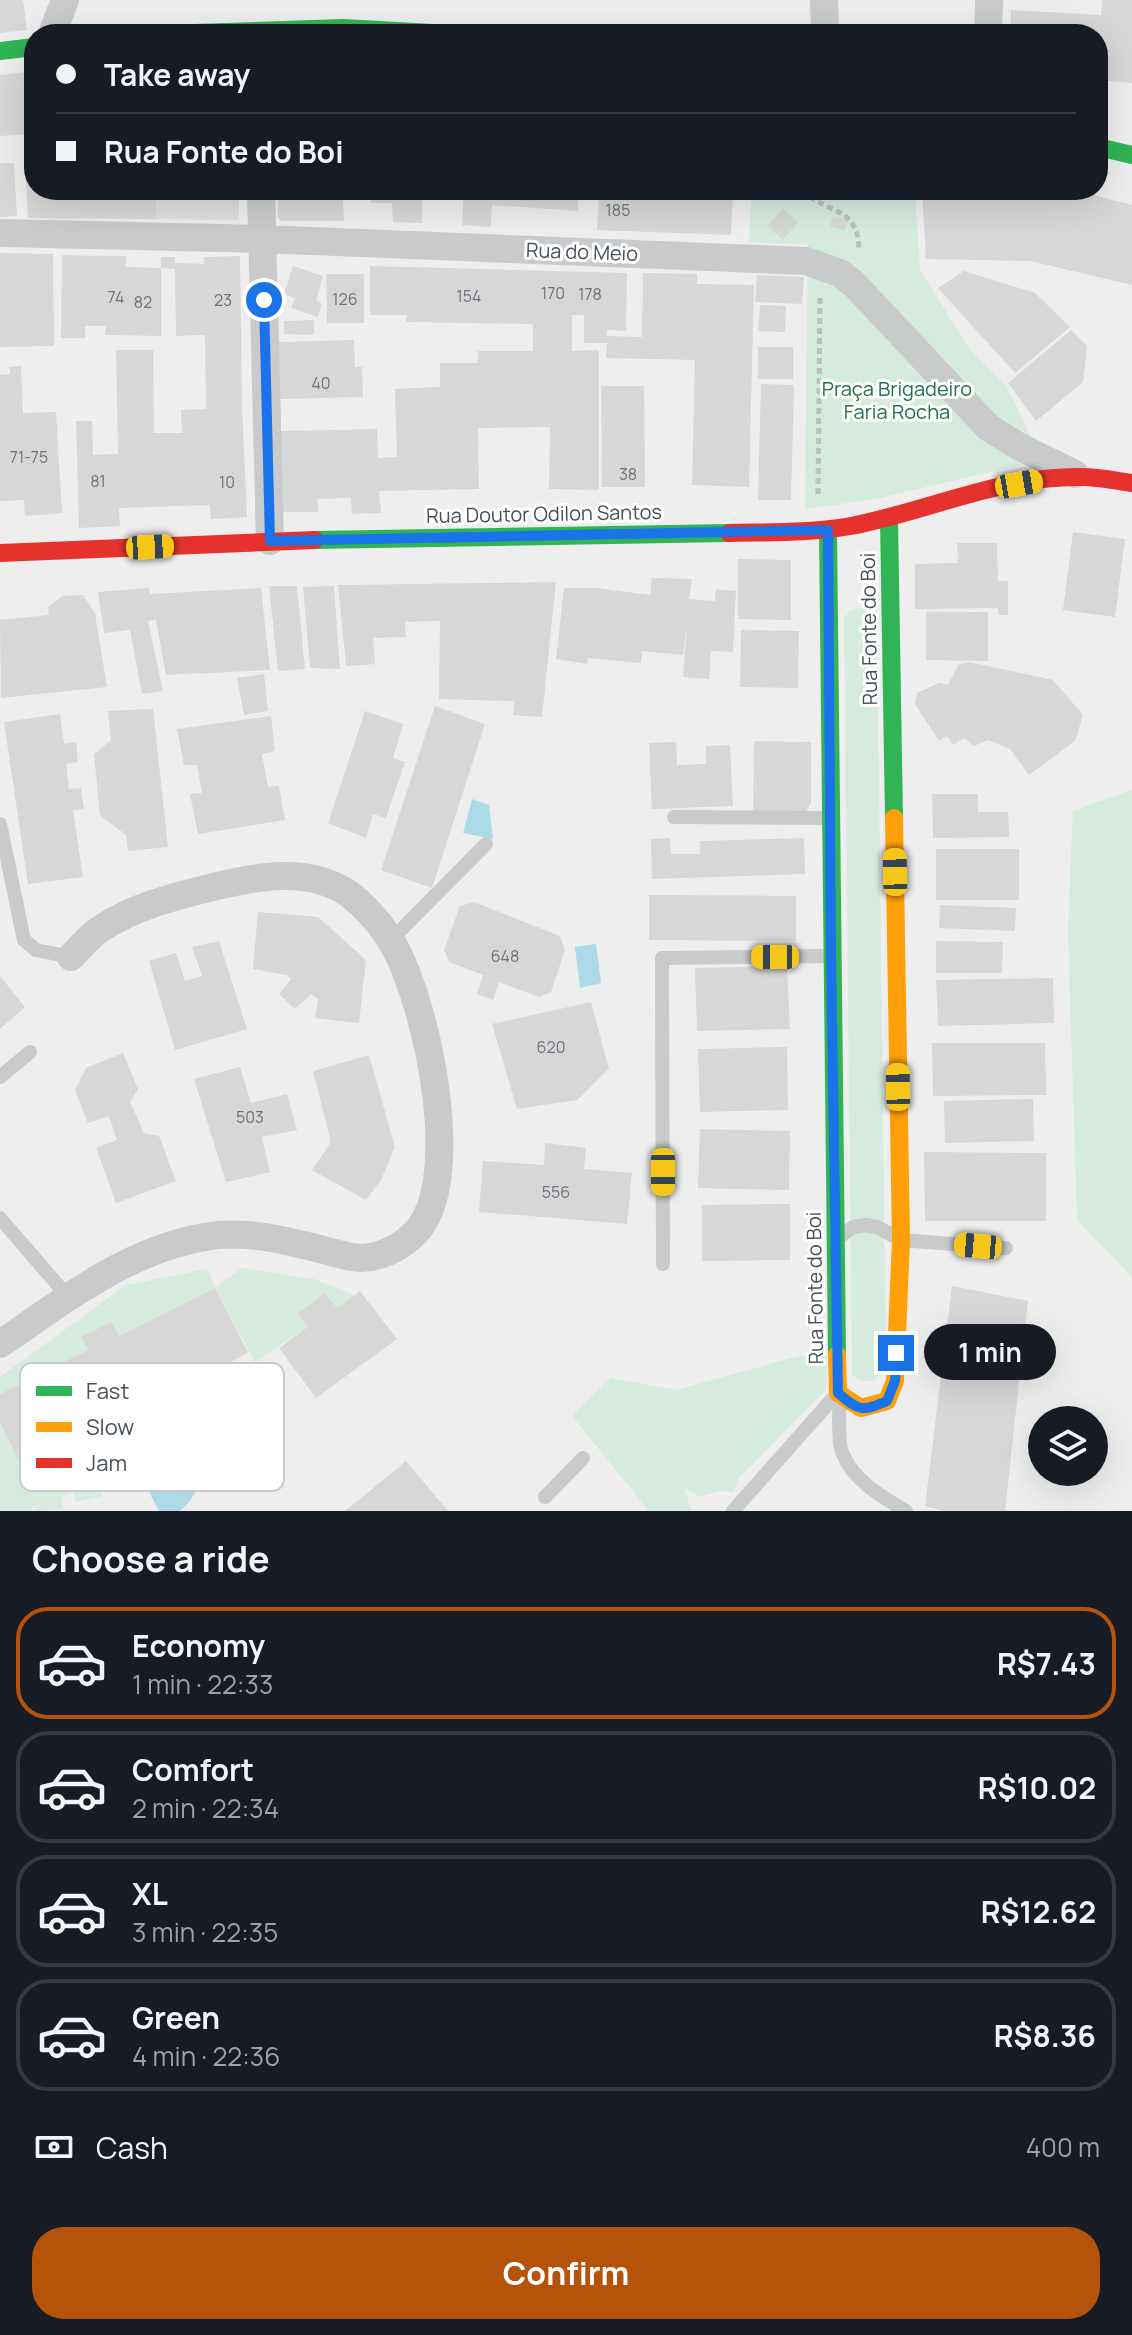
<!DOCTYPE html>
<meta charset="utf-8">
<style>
body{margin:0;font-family:Manrope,sans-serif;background:#242831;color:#f1f3f6;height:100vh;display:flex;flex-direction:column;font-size:30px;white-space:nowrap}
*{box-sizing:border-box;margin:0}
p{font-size:26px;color:#9ea1a6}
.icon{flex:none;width:44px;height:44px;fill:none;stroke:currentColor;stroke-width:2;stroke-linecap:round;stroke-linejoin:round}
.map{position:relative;height:1511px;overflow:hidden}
.drawer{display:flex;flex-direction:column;background:#171b24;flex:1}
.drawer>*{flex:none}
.guide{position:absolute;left:24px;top:24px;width:1084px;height:176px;border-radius:32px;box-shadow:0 8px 32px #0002;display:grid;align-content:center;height:176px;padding:0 32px;background:#171b24}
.fabs{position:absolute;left:1028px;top:1406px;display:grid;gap:16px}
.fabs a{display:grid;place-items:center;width:80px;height:80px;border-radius:50%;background:#171b24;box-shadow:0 8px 32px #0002;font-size:40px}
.end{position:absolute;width:36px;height:36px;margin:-18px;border:10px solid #1a73e8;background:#fff;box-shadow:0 0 0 4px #fff}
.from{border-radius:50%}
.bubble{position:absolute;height:56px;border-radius:28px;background:#171b24;box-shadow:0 8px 32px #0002;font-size:26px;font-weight:700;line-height:56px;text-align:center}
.car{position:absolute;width:24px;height:48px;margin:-24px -12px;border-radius:10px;box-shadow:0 0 6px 2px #0007;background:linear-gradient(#f5c518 24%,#345 0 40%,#f5c518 0 76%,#345 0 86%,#f5c518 0)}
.guide b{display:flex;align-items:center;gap:28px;height:76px;font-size:30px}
.guide b+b{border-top:2px solid #363941}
.guide i{width:20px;height:20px;background:#f1f3f6}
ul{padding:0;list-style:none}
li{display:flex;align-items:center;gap:24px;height:112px;margin:0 16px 12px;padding:0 16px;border:4px solid #363941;border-radius:32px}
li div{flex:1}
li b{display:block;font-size:30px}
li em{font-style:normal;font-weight:700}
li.active{border-color:#b45309}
li>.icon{width:72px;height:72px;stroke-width:1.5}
h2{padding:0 32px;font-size:36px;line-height:96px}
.pay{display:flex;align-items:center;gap:20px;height:88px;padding:0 32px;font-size:30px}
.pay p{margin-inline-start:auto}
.primary-button{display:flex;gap:16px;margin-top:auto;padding:16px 32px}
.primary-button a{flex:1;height:92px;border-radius:32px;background:#b45309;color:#fff;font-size:32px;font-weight:700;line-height:92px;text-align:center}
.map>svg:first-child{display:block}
</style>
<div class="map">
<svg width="1132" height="1511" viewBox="0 0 1132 1511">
<rect width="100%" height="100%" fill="#eee"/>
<!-- education -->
<path fill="#e0dfdf" d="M156 190H239V220L156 219Z"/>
<!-- green -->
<path fill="#d4ebdd" d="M752 190H915L920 270 970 350 1007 387 1042 460 875 499 805 509 808 244 749 242Z
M859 608 869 610 877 618 886 1364 874 1381H862L852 1375 844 618 850 611Z
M1132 790V1277L1077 1220 1068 932 1073 811Z
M242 1268 314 1279 354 1295 337 1308 325 1293 298 1313 308 1327 255 1362 215 1288 119 1336 81 1337 88 1350 0 1394V1377L126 1285 208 1269 215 1288Z
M799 1356H827L826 1390 738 1479 734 1492 718 1491 700 1497 685 1489 691 1511H649L572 1416 611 1378 676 1390Z
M0 1423 21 1465 99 1426 124 1445 134 1465 118 1487 97 1480 102 1496 76 1502 73 1491 61 1498 63 1509 36 1511 34 1506 30 1511H0Z"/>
<!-- water -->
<path fill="#acdae6" d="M472 799 489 805 493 839 463 833Z
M596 944 601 983 580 988 575 947Z
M227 1441C218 1454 190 1508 179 1511 173 1511 165 1511 159 1511L142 1479Z"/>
<!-- building -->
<path fill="#d7d7d8" d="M0 0H23L27 30 0 33Z
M1102 0H1132V83L1098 80V34H1010L1011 10 1101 15Z
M34 71V134L0 136V75Z
M24 136H34V190H156V219L28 218Z
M0 163H14L17 216 0 217Z
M278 190H422V223L393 222 392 203H371V199L343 200 344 221H281L278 217Z
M464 190H579L578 211 492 205 491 227 462 225Z
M599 190H733L731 235 597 230Z
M922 190H1075L1132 205V285L1030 261 926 259Z
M783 209 798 222 783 240 767 226Z
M833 216 848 221 845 231 830 226Z
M0 253 53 254 54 346 0 347Z
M62 255 126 256 125 267 161 268V257H175V263L204 264V257L240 256 242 407 247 517 211 519 210 505 119 508 120 526 79 528 76 421H92L93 455 118 454 116 350H153L154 433H182L181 410 206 409 205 335 176 336 175 269 161 268V336L105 335 106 326H85V338H61Z
M293 266 323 276 316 301 322 304 318 317 291 308 295 298 284 294Z
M370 266 627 273 626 331 607 330V336L642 337 643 273 697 274V284L754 285 749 487 692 485 695 360 606 358 607 343H584V315H572V351L599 350V490L549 489 550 427 478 428 479 489 379 491 381 513 352 514 351 498 317 499 318 512H283L281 431 377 429 378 458 397 457 395 389 440 387V363H478V351H533V324L406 322 407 315H370Z
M964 271 1035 293 1070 327 1015 373 938 288Z
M326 274H364V323H327Z
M757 275 804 277 802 304 755 302Z
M760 305 786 306 785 332 758 331Z
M314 320V335L284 334V321Z
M1071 330 1087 346 1083 382 1036 421 1008 383Z
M354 340 355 367H362L363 397 280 399 278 342Z
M758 347H793V379H758Z
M21 366 23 413 56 412 62 513 25 516 24 500 0 501V375L10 374 9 367Z
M761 384 794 385 791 500H758Z
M601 386H644L645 487H602Z
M1073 532 1125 539 1115 617 1063 610Z
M957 543H997L998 581H1008V615H998V608L915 609V564L958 563Z
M738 559 791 560V620L738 619Z
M652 578 692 579 689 599 715 601 716 589 736 591 733 652 711 651 709 679 683 677 687 626 683 655 642 651 641 663 588 658 587 664 556 659 564 588H597L650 595Z
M556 582 542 717 513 715 514 701 439 699 440 621 405 622 406 637 373 638 375 664 346 666 338 585Z
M269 586H297L305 669 278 671Z
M334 586 340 669 310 668 303 587Z
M149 588 150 594 261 588 270 670 166 675 156 620 148 621 163 691 142 694 130 630 104 633 98 592Z
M83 595 95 613 107 687 1 698 0 620 49 615 48 607 62 596Z
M926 612H988V661L926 660Z
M741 630 799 631 798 688 740 687Z
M969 662 1053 680 1083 715 1075 741 1029 775 1010 749 988 740 974 746 964 738 953 745 947 736 939 741 915 704 917 693 939 683 948 685 958 665Z
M264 674 268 711 244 715 237 678Z
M435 706 485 724 432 888 381 870Z
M153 709 168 847 128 851 126 835 100 815 94 754 111 740 108 711Z
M365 711 403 724 393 758 405 762 386 818 373 814 366 838 328 823Z
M60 714 64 744 76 742 78 762 66 764 69 789 81 788 84 809 73 810 83 877 28 884 4 722Z
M271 716 275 751 262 754 268 787 279 786 285 820 198 834 190 794 202 793 197 765H184L177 729Z
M754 741 811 742V803L805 813H753Z
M676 742 677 765 706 764V746L730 745 733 806 652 809 649 743Z
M932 794H978V812H1008L1009 837 933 838Z
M670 838 671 854H700V841L804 838 805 874 652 879 651 839Z
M936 849H1019V900H936Z
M649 895 796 896V941L649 940Z
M474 902 560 936 565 950 551 992 539 997 499 982 493 1000 477 994 483 975 449 962 444 950 460 906Z
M940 905 1016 908 1015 931 939 928Z
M258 912 318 917 366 960 359 1023 315 1018 318 999 311 994 295 1009 279 994 291 979 286 975 253 969Z
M219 941 247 1029 175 1050 149 961 176 953 185 981 202 976 192 947Z
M936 941 1003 942 1002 973H936Z
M787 966 790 1029 697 1031 695 968Z
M0 976 25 1007 0 1029Z
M1053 978 1054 1023 938 1026 936 980Z
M591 1002 609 1069 577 1100 517 1109 492 1024Z
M932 1043H1045L1046 1095 933 1096Z
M787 1047 788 1110 700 1112 698 1049Z
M123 1053 138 1089 130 1102 144 1133 159 1136 176 1181 116 1203 96 1148 117 1140 109 1116 88 1123 75 1090 86 1068Z
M369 1055 395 1147 381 1180 366 1200 312 1170 331 1142 313 1071Z
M240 1067 251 1103 287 1094 297 1130 262 1137 270 1172 226 1182 194 1079Z
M1033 1099 1034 1141 945 1143 944 1101Z
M700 1129 790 1131 789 1190 698 1188Z
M545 1143 586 1148 584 1169 632 1173 627 1224 479 1212 483 1161 544 1165Z
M924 1152 1046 1153V1221H925Z
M790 1204V1260L702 1261V1205Z
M952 1286 1028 1301 1005 1511H945L925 1506Z
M215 1288 248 1353 152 1402 159 1415 124 1433 116 1418 21 1465 0 1423V1394L88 1350 81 1337 112 1322 119 1336Z
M360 1291 397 1339 316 1398 279 1348 308 1327 298 1313 325 1293 337 1308Z
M406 1461 448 1511H345L366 1494Z"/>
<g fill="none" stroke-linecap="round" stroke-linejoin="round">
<!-- path -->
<path stroke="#b7c1be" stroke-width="5" stroke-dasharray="6 4" stroke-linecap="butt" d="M802 190C828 215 859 206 859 251
M818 494 820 296"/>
<!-- lane -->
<path stroke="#c8cacc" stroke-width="14" d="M674 817 829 818
M0 824 24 940 36 950 71 957
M391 940 486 844
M0 1077 30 1052
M0 1218 69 1298
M841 1236 853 1227 865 1225 877 1227 901 1240 1006 1248
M663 1264 662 958 830 956
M839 1401C840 1416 837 1438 842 1452 852 1480 882 1497 906 1511
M545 1497 583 1458
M733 1511 835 1396"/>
<!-- street -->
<path stroke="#c8cacc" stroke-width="28" d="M824 0 825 34
M52 34 65 0
M988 34 989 0
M261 190 270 541
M0 233 262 239 806 261 840 273 855 285 988 427 1018 446 1075 474
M0 1344C68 1298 135 1244 219 1235 253 1232 288 1241 320 1249 333 1252 349 1258 362 1258 382 1257 401 1247 415 1233 467 1181 425 994 390 939 379 922 365 906 349 894 308 865 254 877 209 888 173 897 133 907 102 928 90 935 81 947 71 957"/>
<!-- fast -->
<path stroke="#30b455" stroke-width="18" d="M164 34 343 28 451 34
M0 51 34 47
M1098 147 1132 155
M889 519 894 818
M828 530 837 1355
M315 540 729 533"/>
<!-- slow -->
<path stroke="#ff9f0a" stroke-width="18" d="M837 1355 838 1393 861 1408 887 1401 895 1381 901 1240 894 818"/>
<!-- jam -->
<path stroke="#e5322d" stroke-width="18" d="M729 533C770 532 811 533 851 526 928 511 1003 475 1083 477 1100 477 1116 481 1132 483
M0 553 315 540"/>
</g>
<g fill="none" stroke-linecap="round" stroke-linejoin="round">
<!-- route -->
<path stroke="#1a73e8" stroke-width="10" d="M264 300 270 541 828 530 831 956 838 1393C859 1411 862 1412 887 1401L895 1381 896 1353"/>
</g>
<g text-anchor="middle" stroke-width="6" stroke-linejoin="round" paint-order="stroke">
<!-- number labels -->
<g font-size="16" fill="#6c7279">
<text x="618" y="216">185</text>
<text x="553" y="299">170</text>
<text x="590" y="300">178</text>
<text x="469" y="302">154</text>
<text x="116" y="303">74</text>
<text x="345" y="305">126</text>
<text x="223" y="306">23</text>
<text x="143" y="308">82</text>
<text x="321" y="389">40</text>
<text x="29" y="463">71-75</text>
<text x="628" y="480">38</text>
<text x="98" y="487">81</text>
<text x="227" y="488">10</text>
<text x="505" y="962">648</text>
<text x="551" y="1053">620</text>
<text x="250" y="1123">503</text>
<text x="556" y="1198">556</text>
</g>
<!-- street labels -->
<g font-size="20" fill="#475058" stroke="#fff">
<text transform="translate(582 252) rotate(2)" y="7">Rua do Meio</text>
<text transform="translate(544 514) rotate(-1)" y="7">Rua Doutor Odilon Santos</text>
<text transform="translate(869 629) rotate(-91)" y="7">Rua Fonte do Boi</text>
<text transform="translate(815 1288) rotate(-91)" y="7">Rua Fonte do Boi</text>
</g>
<!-- park labels -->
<g font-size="20" fill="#207249" stroke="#fff">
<text x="897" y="396">Praça Brigadeiro<tspan x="897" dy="23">Faria Rocha</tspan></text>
</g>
</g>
<!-- legend -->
<rect x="20" y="1363" width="264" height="128" rx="12" fill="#fff" stroke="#c8cacd" stroke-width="2"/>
<rect x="36" y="1386" width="36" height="10" fill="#30b455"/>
<rect x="36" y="1422" width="36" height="10" fill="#ff9f0a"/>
<rect x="36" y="1458" width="36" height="10" fill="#e5322d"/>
<g font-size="22" fill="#475058">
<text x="86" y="1399">Fast</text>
<text x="86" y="1435">Slow</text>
<text x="86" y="1471">Jam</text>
</g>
</svg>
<div class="fabs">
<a><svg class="icon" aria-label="layers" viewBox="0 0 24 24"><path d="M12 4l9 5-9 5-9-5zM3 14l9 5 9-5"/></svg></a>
</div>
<i class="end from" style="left:264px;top:300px"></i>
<i class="end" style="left:896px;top:1353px"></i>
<div class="bubble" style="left:924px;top:1324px;width:132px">1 min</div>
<i class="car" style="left:1019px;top:484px;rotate:80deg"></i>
<i class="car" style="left:150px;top:547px;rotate:87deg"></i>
<i class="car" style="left:895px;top:872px;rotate:359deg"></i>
<i class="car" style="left:775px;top:957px;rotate:270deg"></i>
<i class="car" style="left:898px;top:1087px;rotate:359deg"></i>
<i class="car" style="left:663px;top:1172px;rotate:180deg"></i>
<i class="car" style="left:978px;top:1246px;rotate:275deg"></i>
<div class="guide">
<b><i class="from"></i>Take away</b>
<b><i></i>Rua Fonte do Boi</b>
</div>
</div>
<section class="drawer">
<h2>Choose a ride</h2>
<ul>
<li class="active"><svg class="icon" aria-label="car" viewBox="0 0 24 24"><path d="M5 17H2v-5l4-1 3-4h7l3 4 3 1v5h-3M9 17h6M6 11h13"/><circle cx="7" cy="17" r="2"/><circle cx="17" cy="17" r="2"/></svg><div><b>Economy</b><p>1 min · 22:33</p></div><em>R$7.43</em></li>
<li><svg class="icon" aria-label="car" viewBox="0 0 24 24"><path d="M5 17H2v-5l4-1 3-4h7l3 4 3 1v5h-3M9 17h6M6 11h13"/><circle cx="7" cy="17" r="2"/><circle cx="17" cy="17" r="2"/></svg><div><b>Comfort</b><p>2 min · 22:34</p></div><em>R$10.02</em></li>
<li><svg class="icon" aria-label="car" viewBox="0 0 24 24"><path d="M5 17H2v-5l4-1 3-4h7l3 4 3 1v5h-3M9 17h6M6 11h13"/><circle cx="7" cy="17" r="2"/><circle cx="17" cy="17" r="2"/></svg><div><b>XL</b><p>3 min · 22:35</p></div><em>R$12.62</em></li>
<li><svg class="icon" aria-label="car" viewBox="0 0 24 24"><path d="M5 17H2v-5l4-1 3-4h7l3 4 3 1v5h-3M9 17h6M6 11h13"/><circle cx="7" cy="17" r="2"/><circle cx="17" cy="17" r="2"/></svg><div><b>Green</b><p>4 min · 22:36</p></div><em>R$8.36</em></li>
</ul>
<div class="pay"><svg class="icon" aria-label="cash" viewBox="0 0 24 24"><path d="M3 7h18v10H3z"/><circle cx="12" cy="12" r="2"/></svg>Cash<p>400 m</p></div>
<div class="primary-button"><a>Confirm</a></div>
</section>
